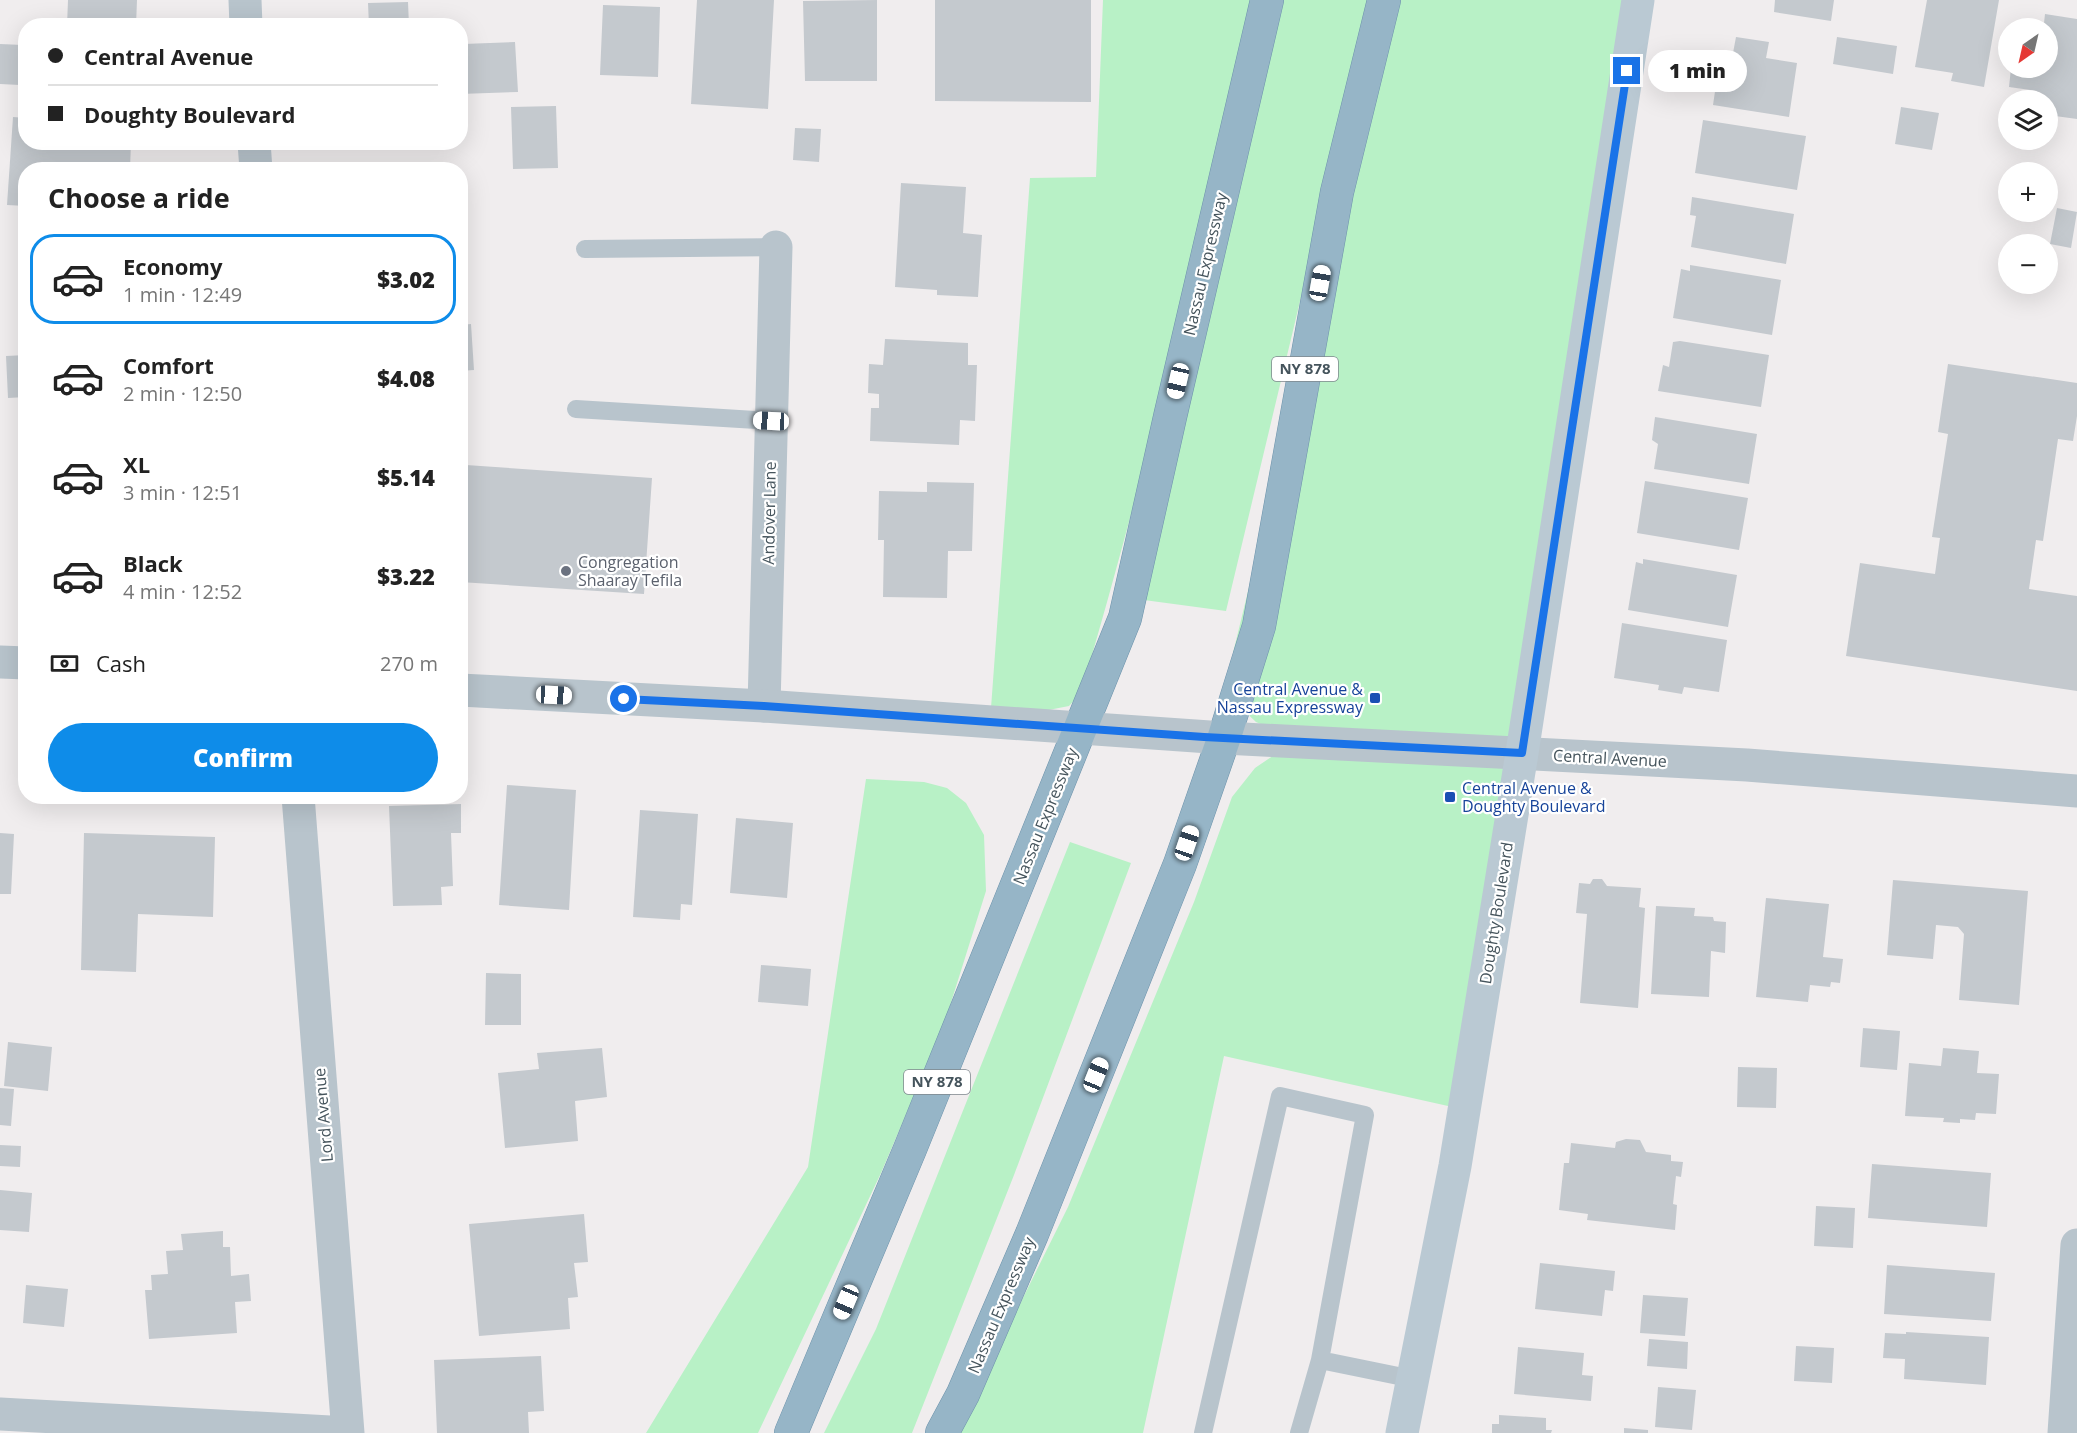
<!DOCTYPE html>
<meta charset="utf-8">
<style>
body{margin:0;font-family:"Open Sans",sans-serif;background:#f2f2f2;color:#222;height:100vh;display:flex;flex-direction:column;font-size:22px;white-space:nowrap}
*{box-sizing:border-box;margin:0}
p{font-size:20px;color:#767676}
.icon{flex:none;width:33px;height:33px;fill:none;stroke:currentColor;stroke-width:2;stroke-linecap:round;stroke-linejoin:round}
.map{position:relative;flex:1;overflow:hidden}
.drawer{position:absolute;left:18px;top:162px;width:450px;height:642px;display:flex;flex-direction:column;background:#fff;border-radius:24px;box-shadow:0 6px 24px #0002}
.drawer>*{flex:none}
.hud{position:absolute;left:18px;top:18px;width:450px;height:132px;border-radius:24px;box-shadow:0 6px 24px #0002;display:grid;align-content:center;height:132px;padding:0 30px;background:#fff}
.needle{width:39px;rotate:214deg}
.tools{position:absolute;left:1998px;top:18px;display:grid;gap:12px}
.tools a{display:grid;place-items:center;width:60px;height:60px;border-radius:50%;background:#fff;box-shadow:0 6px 24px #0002;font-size:30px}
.end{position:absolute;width:27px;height:27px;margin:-14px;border:8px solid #1a73e8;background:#fff;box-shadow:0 0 0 3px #fff}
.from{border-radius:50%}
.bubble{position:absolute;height:42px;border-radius:21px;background:#fff;box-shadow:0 6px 24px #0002;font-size:20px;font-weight:800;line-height:42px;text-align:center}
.car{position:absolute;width:18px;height:36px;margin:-18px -9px;border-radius:8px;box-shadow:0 0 4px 2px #0007;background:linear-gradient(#fff 24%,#345 0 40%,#fff 0 76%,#345 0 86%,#fff 0)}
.hud b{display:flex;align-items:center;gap:21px;height:57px;font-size:22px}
.hud b+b{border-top:2px solid #e0e0e0}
.hud i{width:15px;height:15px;background:#222}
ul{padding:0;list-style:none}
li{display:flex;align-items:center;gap:18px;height:90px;margin:0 12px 9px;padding:0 18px;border:3px solid transparent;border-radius:24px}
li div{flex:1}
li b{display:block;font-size:22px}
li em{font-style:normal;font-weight:800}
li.selected{border-color:#0e8ce9}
li>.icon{width:54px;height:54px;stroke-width:1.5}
h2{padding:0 30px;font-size:27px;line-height:72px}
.pay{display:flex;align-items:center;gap:15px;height:66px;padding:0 30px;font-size:22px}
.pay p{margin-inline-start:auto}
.button{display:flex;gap:12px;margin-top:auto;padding:12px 30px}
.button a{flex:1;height:69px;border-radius:36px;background:#0e8ce9;color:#fff;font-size:24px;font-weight:800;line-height:69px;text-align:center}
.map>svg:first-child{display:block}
</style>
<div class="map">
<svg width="2077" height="1433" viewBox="0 0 2077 1433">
<rect width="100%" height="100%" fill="#f0edee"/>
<!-- green -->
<path fill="#b8f1c6" d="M1103 0H1257C1204 232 1148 464 1081 693L1069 706 1038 712 991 708 1030 178 1096 177Z
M1275 0H1372L1226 611 1129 598Z
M1392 0H1631L1518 749 1290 737 1256 722 1237 704 1233 653Z
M1277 753 1515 757 1457 1108 1224 1056 1143 1433H956L1068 1207 1194 902 1232 797 1255 768Z
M866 779 924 782 947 788 966 803 984 835 986 891 943 1028 881 1173 758 1433H646L808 1167Z
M1070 842 1131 863 1014 1175 912 1433H824L876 1329Z"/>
<!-- building -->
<path fill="#c4c9ce" d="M68 0H137L136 26H67Z
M697 0H774L768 109 691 104Z
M877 0V81H805L803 1Z
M935 0H1091V102L935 101Z
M1775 0H1834L1831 21 1774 12Z
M1927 0H1999L1984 87 1951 81 1953 73 1915 67Z
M408 2 409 26H369L368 3Z
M603 5 660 7 658 77 600 75Z
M2045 14 2077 19V119L2048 115V100H2036L2037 91 2009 87 2011 68H2048V28H2016L2017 20 2044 23Z
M1736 37 1769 42 1766 58 1797 63 1789 117 1713 105 1721 51 1733 53Z
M1837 37 1897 46 1893 74 1833 64Z
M460 38H462L463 44 515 42 518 92 460 94Z
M0 44 23 45 20 85 0 84Z
M556 106 558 168 513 169 511 107Z
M1901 107 1939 113 1932 150 1895 144Z
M13 117 26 118V142H131L130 170H26V206L7 205Z
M1703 120 1806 136 1797 190 1695 173Z
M795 128 821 129 819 162 793 160Z
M901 183 966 187 963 233 982 235 978 297 937 295V290L895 287Z
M1692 197 1794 214 1786 264 1691 247 1696 216 1690 215Z
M2057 208 2077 212 2071 248 2050 244Z
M1690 265 1781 280 1772 335 1673 318 1681 269 1690 271Z
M471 324 474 370 460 371V325Z
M885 339 968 343V365H977L975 421 960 420 959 445 870 441 871 408H879V394L868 393 869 364 883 365Z
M1680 341 1769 355 1761 407 1658 391 1663 365 1669 367 1673 342Z
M26 355V397L8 398 6 356Z
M1948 364 2077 383V416L2073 441 2058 439 2043 541 2036 540 2029 589 2077 596V691L1846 656 1860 563 1935 574 1940 538 1932 537 1948 434 1938 432Z
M1655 417 1757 434 1749 484 1654 469 1658 444 1652 440Z
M466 465 652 478 644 594 460 582Z
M1645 481 1748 498 1739 550 1637 533Z
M927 482 974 483 972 551H948L947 598 883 597 884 540H878L879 491 927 492Z
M1643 559 1737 575 1728 627 1628 610 1636 562 1643 564Z
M1622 623 1727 640 1719 692 1684 687 1682 694 1658 690 1659 685 1614 678Z
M507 785 576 790 569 910 499 905Z
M461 804V833H451L453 886 441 887 442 905 393 906 389 806Z
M640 810 698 814 692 905 681 904 680 920 633 917Z
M736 818 793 823 787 898 730 893Z
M0 833 14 834 11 894H0Z
M84 833 215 837 213 917 138 914 136 972 81 970Z
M1593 879H1602L1607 886 1641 888 1639 907 1645 908 1638 1008 1580 1003 1587 914 1576 913 1579 883 1590 884Z
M1893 880 2028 891 2019 1005 1959 1000 1964 934 1958 927 1936 925 1933 959 1887 955Z
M1766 898 1829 904 1823 957 1843 959 1840 983 1831 982 1830 987 1810 985 1808 1002 1756 997Z
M1656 906 1695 908 1694 916 1713 917 1714 921 1726 922 1725 953 1711 951 1709 997 1651 994Z
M761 965 811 969 808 1006 758 1002Z
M486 973 521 974V1025H485Z
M1863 1028 1900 1031 1897 1070 1860 1067Z
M8 1042 52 1047 48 1091 4 1086Z
M602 1048 607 1097 575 1101 578 1141 505 1148 498 1073 539 1069 537 1053Z
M1943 1048 1979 1051 1977 1073 1999 1074 1996 1114 1976 1113 1975 1120 1960 1119V1123L1943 1122 1944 1118 1905 1116 1909 1063 1941 1066Z
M1738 1067 1777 1068 1776 1108 1737 1107Z
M0 1088 14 1089 11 1126 0 1125Z
M1626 1139 1640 1140 1646 1152 1671 1155V1161L1683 1162 1681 1177 1676 1176 1673 1204 1677 1205 1675 1230 1587 1220 1588 1214 1559 1210 1564 1163H1569L1571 1143 1615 1148 1616 1142Z
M0 1145 21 1146 20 1167 0 1166Z
M1872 1164 1991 1173 1987 1227 1868 1218Z
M0 1190 32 1193 29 1232 0 1230Z
M1816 1206 1855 1208 1853 1248 1814 1246Z
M584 1214 588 1262 574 1263 578 1297 568 1298 570 1329 479 1336 469 1224Z
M223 1231V1247H230L231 1276 249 1274 251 1301 235 1302 237 1333 149 1339 145 1290H152L151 1275 168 1274 166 1251 183 1250 181 1234Z
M1540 1263 1615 1271 1613 1291 1605 1290 1602 1316 1535 1309Z
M1887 1265 1995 1273 1991 1321 1884 1314Z
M26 1285 68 1289 64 1327 23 1323Z
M1643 1295 1688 1298 1685 1336 1640 1333Z
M1906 1332 1989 1337 1986 1385 1904 1379 1905 1359 1883 1358 1885 1333 1906 1334Z
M1649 1339 1688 1342 1687 1369 1647 1366Z
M1796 1346 1834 1348 1832 1383 1794 1381Z
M1518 1347 1584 1353 1582 1375 1593 1376 1591 1401 1514 1394Z
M541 1356 544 1411 528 1412 529 1433H437L434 1360Z
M1658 1387 1696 1390 1692 1430 1655 1427Z
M1499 1415 1546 1418V1430H1552L1551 1433H1492V1424H1499Z
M1624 1428 1648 1430V1433H1624Z"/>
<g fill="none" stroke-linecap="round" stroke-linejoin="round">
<defs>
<path id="trunk" d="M791 1433 910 1149 1125 618 1170 417 1267 0
M942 1433 963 1394 1032 1234 1180 864 1224 738 1259 626 1337 192 1384 0"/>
</defs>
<!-- trunk casing -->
<use href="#trunk" stroke="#6d93ab" stroke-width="34"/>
<!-- service -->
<path stroke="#b8c4cc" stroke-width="18" d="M585 249 776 247
M576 409 771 421
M1203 1433 1280 1096 1365 1115 1320 1360
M1299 1433 1320 1360 1413 1379"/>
<!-- minor -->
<path stroke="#b8c4cc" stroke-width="33" d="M245 0 246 26
M254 142 256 170
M764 706 776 247
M298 796 348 1433
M0 1414 348 1433
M2064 1433 2077 1245"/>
<!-- tertiary -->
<path stroke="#b8c4cc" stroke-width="33" d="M0 662 26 663
M460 690 764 706 1224 738 1747 765 2077 791"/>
<!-- secondary -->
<path stroke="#bac9d3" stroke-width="33" d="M1402 1433 1455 1166 1522 753 1638 0"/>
<!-- trunk -->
<use href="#trunk" stroke="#96b5c7" stroke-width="33"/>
</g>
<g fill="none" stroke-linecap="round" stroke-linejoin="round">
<!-- route -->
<path stroke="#1a73e8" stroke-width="8" d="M624 699 764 706 1204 737 1522 753 1627 71"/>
</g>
<!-- markers -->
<circle fill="#6b7280" stroke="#fff" stroke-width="2" cx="566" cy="571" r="6"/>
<g fill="#1a4fb4" stroke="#fff" stroke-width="2">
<rect x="1369" y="692" width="12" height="12" rx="3"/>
<rect x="1444" y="791" width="12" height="12" rx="3"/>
</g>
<g text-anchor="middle" stroke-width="4.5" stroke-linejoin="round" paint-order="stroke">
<!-- shield labels -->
<g fill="#fff" stroke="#7d878d" stroke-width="1.5">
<rect x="1272" y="357" width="66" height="24" rx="4.5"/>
<rect x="904" y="1070" width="66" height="24" rx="4.5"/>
</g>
<g font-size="15" font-weight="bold" fill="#45545c">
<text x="1305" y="374">NY 878</text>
<text x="937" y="1087">NY 878</text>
</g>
<!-- street labels -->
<g font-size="16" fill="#45545c" stroke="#fff">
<text transform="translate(1205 264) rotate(-77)" y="6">Nassau Expressway</text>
<text transform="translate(769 513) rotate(-89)" y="6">Andover Lane</text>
<text transform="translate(1610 758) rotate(3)" y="6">Central Avenue</text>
<text transform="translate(1045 816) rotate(-68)" y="6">Nassau Expressway</text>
<text transform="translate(1496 913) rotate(-81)" y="6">Doughty Boulevard</text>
<text transform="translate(323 1115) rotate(-95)" y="6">Lord Avenue</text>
<text transform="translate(1001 1305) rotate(-67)" y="6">Nassau Expressway</text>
</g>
<!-- worship labels -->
<g font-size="16" fill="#5b616d" stroke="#fff" text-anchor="start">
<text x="578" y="568">Congregation<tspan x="578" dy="18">Shaaray Tefila</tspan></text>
</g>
<!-- transit labels -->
<g font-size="16" fill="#164399" stroke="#fff" text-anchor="end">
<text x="1363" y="695">Central Avenue &amp;<tspan x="1363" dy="18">Nassau Expressway</tspan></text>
<text x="1462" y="794" text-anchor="start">Central Avenue &amp;<tspan x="1462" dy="18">Doughty Boulevard</tspan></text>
</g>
</g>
</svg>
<div class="tools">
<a><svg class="needle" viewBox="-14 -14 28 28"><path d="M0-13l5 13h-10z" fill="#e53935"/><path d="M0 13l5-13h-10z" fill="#767676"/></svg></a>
<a><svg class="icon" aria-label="layers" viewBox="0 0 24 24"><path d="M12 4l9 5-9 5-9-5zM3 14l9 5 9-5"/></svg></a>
<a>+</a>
<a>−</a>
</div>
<i class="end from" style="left:624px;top:699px"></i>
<i class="end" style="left:1627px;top:71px"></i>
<div class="bubble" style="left:1648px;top:50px;width:99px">1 min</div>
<i class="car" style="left:1320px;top:283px;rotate:10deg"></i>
<i class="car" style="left:1178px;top:381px;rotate:193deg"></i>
<i class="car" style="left:771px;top:421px;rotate:273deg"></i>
<i class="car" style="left:554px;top:695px;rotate:93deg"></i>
<i class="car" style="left:1187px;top:843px;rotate:19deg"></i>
<i class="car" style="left:1096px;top:1075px;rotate:22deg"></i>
<i class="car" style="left:846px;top:1302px;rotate:203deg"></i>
<div class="hud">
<b><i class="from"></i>Central Avenue</b>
<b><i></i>Doughty Boulevard</b>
</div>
<section class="drawer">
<h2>Choose a ride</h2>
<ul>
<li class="selected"><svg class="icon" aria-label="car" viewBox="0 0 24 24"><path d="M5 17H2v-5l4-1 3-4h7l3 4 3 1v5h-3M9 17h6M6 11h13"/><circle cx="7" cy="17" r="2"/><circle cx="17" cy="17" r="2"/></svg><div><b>Economy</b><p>1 min · 12:49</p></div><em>$3.02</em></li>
<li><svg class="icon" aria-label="car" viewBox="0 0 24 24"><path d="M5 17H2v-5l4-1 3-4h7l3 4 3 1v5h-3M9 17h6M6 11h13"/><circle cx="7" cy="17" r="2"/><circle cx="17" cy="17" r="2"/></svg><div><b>Comfort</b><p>2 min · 12:50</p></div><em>$4.08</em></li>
<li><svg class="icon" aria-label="car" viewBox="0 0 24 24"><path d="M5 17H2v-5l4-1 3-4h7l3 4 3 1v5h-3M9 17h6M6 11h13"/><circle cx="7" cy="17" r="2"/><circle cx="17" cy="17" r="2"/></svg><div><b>XL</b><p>3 min · 12:51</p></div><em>$5.14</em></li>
<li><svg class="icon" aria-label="car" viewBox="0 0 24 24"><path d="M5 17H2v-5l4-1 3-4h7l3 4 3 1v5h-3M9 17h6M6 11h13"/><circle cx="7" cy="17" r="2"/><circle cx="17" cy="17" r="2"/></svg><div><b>Black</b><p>4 min · 12:52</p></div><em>$3.22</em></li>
</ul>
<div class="pay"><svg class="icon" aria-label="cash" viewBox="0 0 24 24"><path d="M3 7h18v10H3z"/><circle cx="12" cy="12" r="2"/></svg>Cash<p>270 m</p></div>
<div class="button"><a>Confirm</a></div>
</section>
</div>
